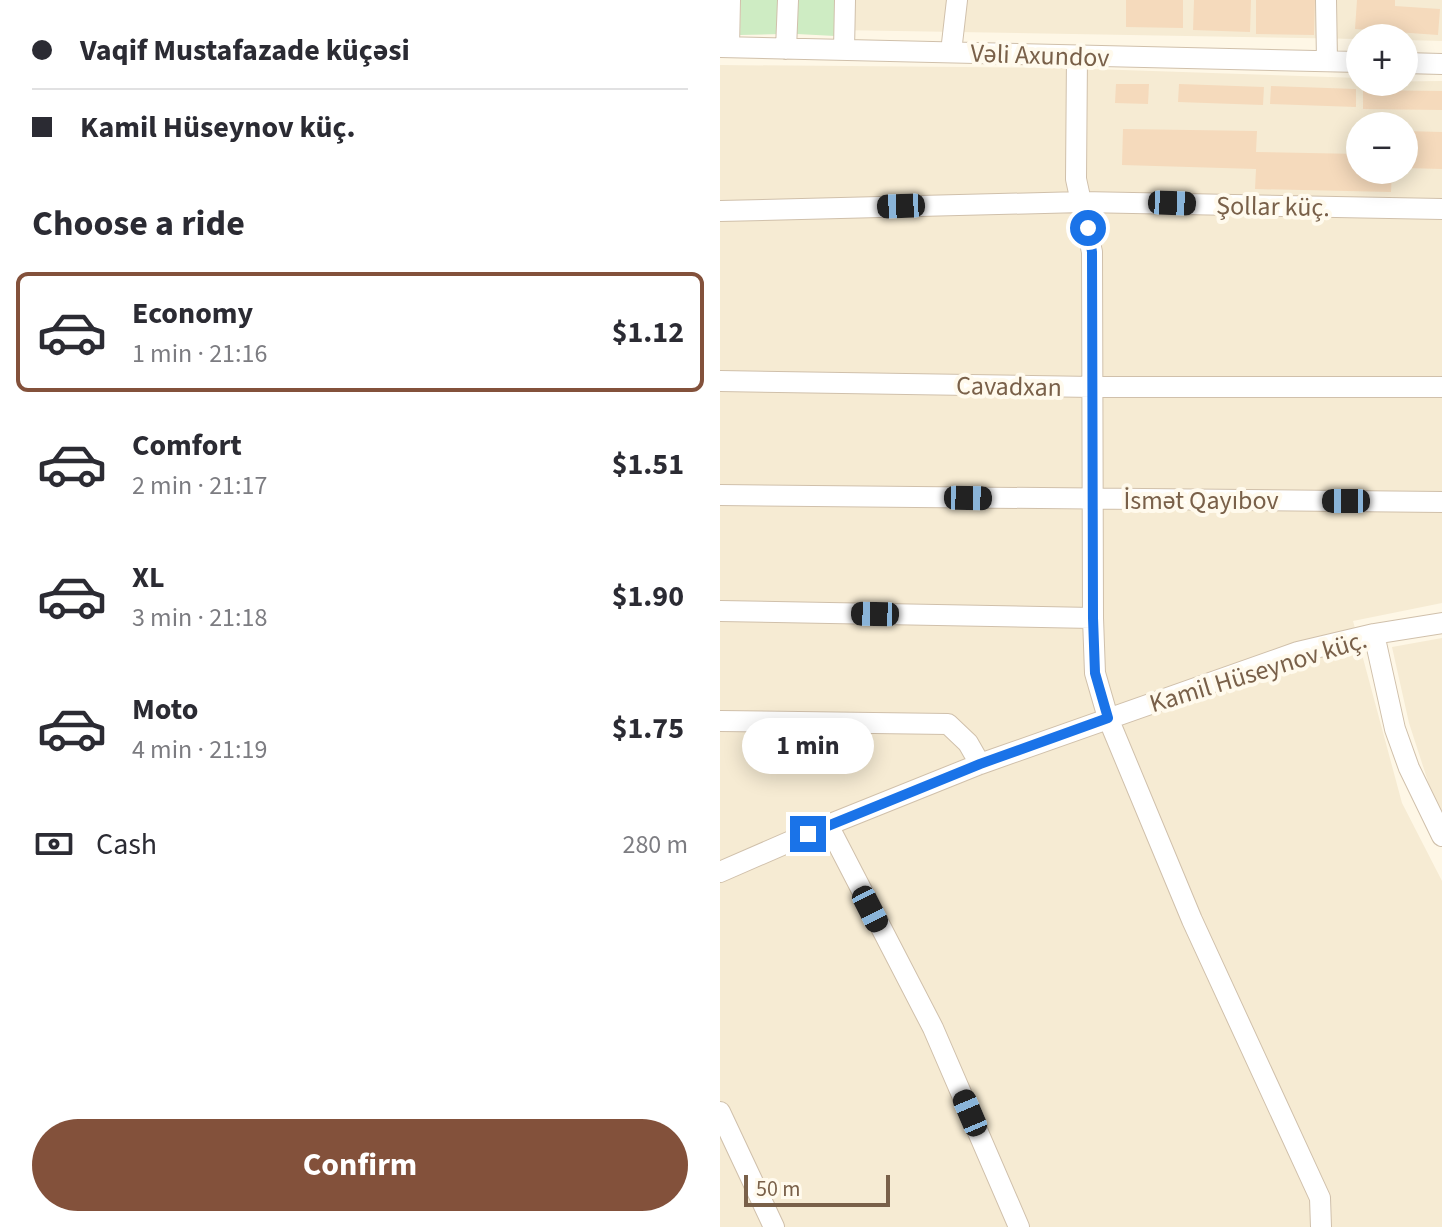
<!DOCTYPE html>
<meta charset="utf-8">
<style>
body{margin:0;font-family:"Source Sans 3",sans-serif;background:#f2f2f3;color:#2b2b33;height:100vh;display:flex;flex-direction:column;font-size:30px;white-space:nowrap}
*{box-sizing:border-box;margin:0}
p{font-size:26px;color:#7c7c81}
.icon{flex:none;width:44px;height:44px;fill:none;stroke:currentColor;stroke-width:2;stroke-linecap:round;stroke-linejoin:round}
.map{position:relative;flex:1;overflow:hidden}
.sheet{display:flex;flex-direction:column;background:#fff;width:720px}
.sheet>*{flex:none}
.guide{display:grid;align-content:center;height:176px;padding:0 32px;background:#fff}
.buttons{position:absolute;left:626px;top:24px;display:grid;gap:16px}
.buttons a{display:grid;place-items:center;width:72px;height:72px;border-radius:50%;background:#fff;box-shadow:0 4px 20px #0003;font-size:40px}
.scale{position:absolute;left:24px;bottom:20px;width:146px;box-sizing:border-box;padding-left:8px;border:4px solid #796049;border-top:0;font-size:22px;line-height:28px;white-space:nowrap;color:#796049;-webkit-text-stroke:6px #fffaed;paint-order:stroke}
.end{position:absolute;width:36px;height:36px;margin:-18px;border:10px solid #1a73e8;background:#fff;box-shadow:0 0 0 4px #fff}
.from{border-radius:50%}
.bubble{position:absolute;height:56px;border-radius:28px;background:#fff;box-shadow:0 4px 20px #0003;font-size:26px;font-weight:700;line-height:56px;text-align:center}
.car{position:absolute;width:24px;height:48px;margin:-24px -12px;border-radius:10px;box-shadow:0 0 6px 2px #0007;background:linear-gradient(#222 24%,#8ab4d8 0 40%,#222 0 76%,#8ab4d8 0 86%,#222 0)}
.guide b{display:flex;align-items:center;gap:28px;height:76px;font-size:30px}
.guide b+b{border-top:2px solid #e1e1e2}
.guide i{width:20px;height:20px;background:#2b2b33}
ul{padding:0;list-style:none}
li{display:flex;align-items:center;gap:24px;height:120px;margin:0 16px 12px;padding:0 16px;border:4px solid transparent;border-radius:12px}
li div{flex:1}
li b{display:block;font-size:30px}
li em{font-style:normal;font-weight:700}
li.selected{border-color:#83513b}
li>.icon{width:72px;height:72px;stroke-width:1.5}
h2{padding:0 32px;font-size:36px;line-height:96px}
.pay{display:flex;align-items:center;gap:20px;height:88px;padding:0 32px;font-size:30px}
.pay p{margin-inline-start:auto}
.action{display:flex;gap:16px;margin-top:auto;padding:16px 32px}
.action a{flex:1;height:92px;border-radius:48px;background:#83513b;color:#fff;font-size:32px;font-weight:700;line-height:92px;text-align:center}
main{display:flex;flex:1;min-height:0}
.map>svg:first-child{display:block}
</style>
<main>
<section class="sheet">
<div class="guide">
<b><i class="from"></i>Vaqif Mustafazade küçəsi</b>
<b><i></i>Kamil Hüseynov küç.</b>
</div>
<h2>Choose a ride</h2>
<ul>
<li class="selected"><svg class="icon" aria-label="car" viewBox="0 0 24 24"><path d="M5 17H2v-5l4-1 3-4h7l3 4 3 1v5h-3M9 17h6M6 11h13"/><circle cx="7" cy="17" r="2"/><circle cx="17" cy="17" r="2"/></svg><div><b>Economy</b><p>1 min · 21:16</p></div><em>$1.12</em></li>
<li><svg class="icon" aria-label="car" viewBox="0 0 24 24"><path d="M5 17H2v-5l4-1 3-4h7l3 4 3 1v5h-3M9 17h6M6 11h13"/><circle cx="7" cy="17" r="2"/><circle cx="17" cy="17" r="2"/></svg><div><b>Comfort</b><p>2 min · 21:17</p></div><em>$1.51</em></li>
<li><svg class="icon" aria-label="car" viewBox="0 0 24 24"><path d="M5 17H2v-5l4-1 3-4h7l3 4 3 1v5h-3M9 17h6M6 11h13"/><circle cx="7" cy="17" r="2"/><circle cx="17" cy="17" r="2"/></svg><div><b>XL</b><p>3 min · 21:18</p></div><em>$1.90</em></li>
<li><svg class="icon" aria-label="car" viewBox="0 0 24 24"><path d="M5 17H2v-5l4-1 3-4h7l3 4 3 1v5h-3M9 17h6M6 11h13"/><circle cx="7" cy="17" r="2"/><circle cx="17" cy="17" r="2"/></svg><div><b>Moto</b><p>4 min · 21:19</p></div><em>$1.75</em></li>
</ul>
<div class="pay"><svg class="icon" aria-label="cash" viewBox="0 0 24 24"><path d="M3 7h18v10H3z"/><circle cx="12" cy="12" r="2"/></svg>Cash<p>280 m</p></div>
<div class="action"><a>Confirm</a></div>
</section>
<div class="map">
<svg width="722" height="1227" viewBox="0 0 722 1227">
<rect width="100%" height="100%" fill="#fef7e6"/>
<!-- residential -->
<path fill="#f6ebd3" fill-rule="evenodd" d="M0 0H722V41L684 40V38L640 39 0 28Z
M0 65 343 68 640 78V82L722 81V603L633 621 682 803 722 881V1227H0ZM640 126H684V170H640Z
M722 638V813L713 797 689 723 672 647Z"/>
<!-- green -->
<path fill="#ceecc3" d="M21 0H61V34L20 35Z
M77 0H116L115 36 77 34Z"/>
<!-- building -->
<path fill="#f5dabc" d="M406 0H463V28L406 27Z
M474 0H531L530 32 473 30Z
M536 0H595L594 35 536 34Z
M637 0H675V6L720 9 718 35 635 29Z
M396 84H429L428 104 395 103Z
M459 84 544 87 543 105 458 102Z
M551 86 636 89V107L550 104Z
M643 90 722 91V110L643 109Z
M403 129 537 131 536 152 640 154V170H672L671 192 535 189 536 169 402 165Z
M684 131 722 132V169L684 168Z"/>
<g fill="none" stroke-linecap="round" stroke-linejoin="round">
<defs>
<path id="minor" d="M606 0 607 61
M0 47 640 62
M9 47 10 0
M66 49 68 0
M124 50 125 0
M231 52 237 0
M357 56 356 179 372 252 373 618 375 673 388 718 472 920 600 1198 601 1227
M684 63 722 64
M0 211 362 202 722 209
M0 381 373 387H722
M0 495 722 502
M0 611 373 618
M654 634 675 729 689 768 722 836
M0 721 228 724 248 743 260 764
M108 825 213 1028 299 1227
M0 872 108 825 260 764 578 652 654 634 722 623
M0 1112 54 1227"/>
</defs>
<!-- minor casing -->
<use href="#minor" stroke="#d0c0ab" stroke-width="22"/>
<!-- minor -->
<use href="#minor" stroke="#fff" stroke-width="20"/>
</g>
<g fill="none" stroke-linecap="round" stroke-linejoin="round">
<!-- route -->
<path stroke="#1a73e8" stroke-width="10" d="M88 834 260 764 388 718 375 673 373 618 372 252 368 228"/>
</g>
<g text-anchor="middle" stroke-width="8" stroke-linejoin="round" paint-order="stroke">
<!-- street labels -->
<g font-size="26" fill="#796049" stroke="#fffaed">
<text transform="translate(320 55) rotate(2)" y="9">Vəli Axundov</text>
<text transform="translate(553 206) rotate(1)" y="9">Şollar küç.</text>
<text transform="translate(289 386) rotate(1)" y="9">Cavadxan</text>
<text x="481" y="509">İsmət Qayıbov</text>
<text transform="translate(538 671) rotate(-17)" y="9">Kamil Hüseynov küç.</text>
</g>
</g>
</svg>
<div class="buttons">
<a>+</a>
<a>−</a>
</div>
<div class="scale">50 m</div>
<i class="end from" style="left:368px;top:228px"></i>
<i class="end" style="left:88px;top:834px"></i>
<div class="bubble" style="left:22px;top:718px;width:132px">1 min</div>
<i class="car" style="left:452px;top:203px;rotate:92deg"></i>
<i class="car" style="left:181px;top:206px;rotate:268deg"></i>
<i class="car" style="left:248px;top:498px;rotate:91deg"></i>
<i class="car" style="left:626px;top:501px;rotate:270deg"></i>
<i class="car" style="left:155px;top:614px;rotate:271deg"></i>
<i class="car" style="left:150px;top:909px;rotate:153deg"></i>
<i class="car" style="left:250px;top:1113px;rotate:337deg"></i>
</div>
</main>
